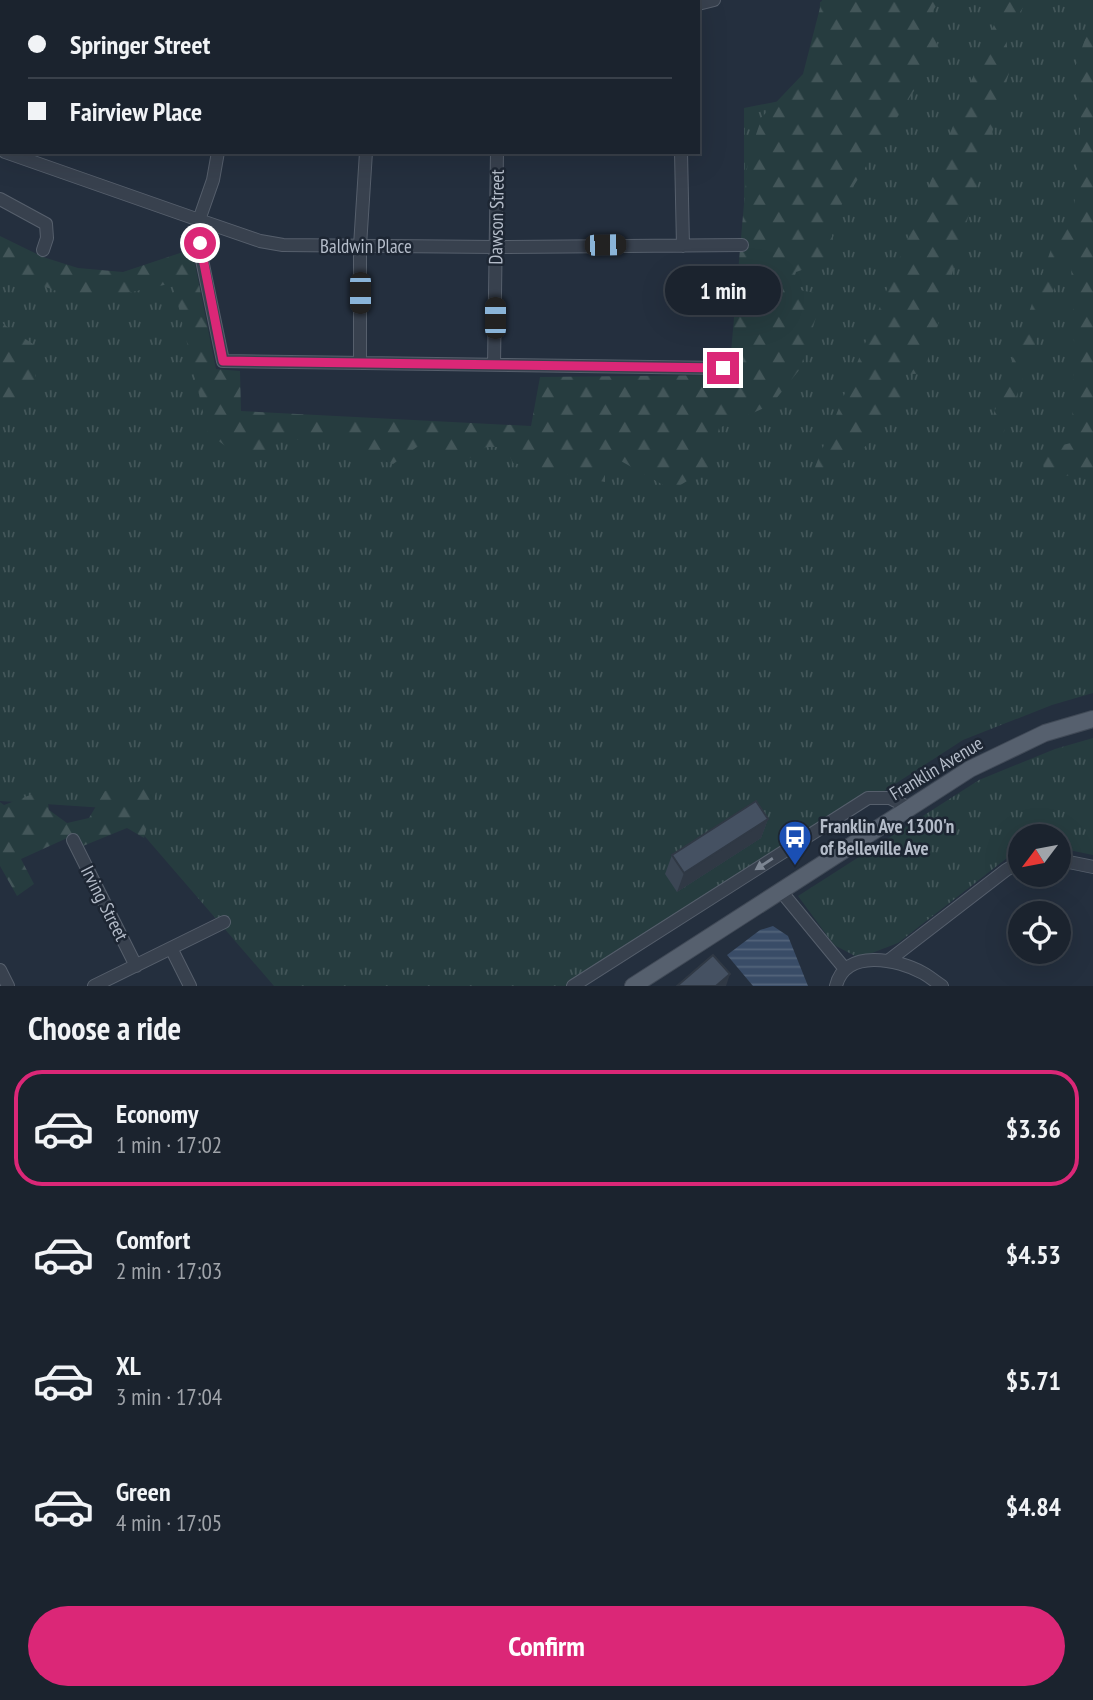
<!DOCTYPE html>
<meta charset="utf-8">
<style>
body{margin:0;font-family:"PT Sans Narrow",sans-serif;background:#282f3a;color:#f1f3f6;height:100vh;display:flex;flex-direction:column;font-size:26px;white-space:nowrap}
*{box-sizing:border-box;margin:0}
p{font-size:23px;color:#a0a4aa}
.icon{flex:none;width:38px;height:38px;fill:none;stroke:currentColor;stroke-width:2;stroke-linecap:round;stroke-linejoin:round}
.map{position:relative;height:986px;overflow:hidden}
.details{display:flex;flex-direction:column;background:#1b232e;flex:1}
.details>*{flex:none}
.guide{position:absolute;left:0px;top:0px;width:700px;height:154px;box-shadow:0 7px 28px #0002,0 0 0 2px #39404a;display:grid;align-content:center;height:154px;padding:0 28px;background:#1b232e}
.needle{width:46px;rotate:238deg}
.tools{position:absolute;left:1008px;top:824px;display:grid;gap:14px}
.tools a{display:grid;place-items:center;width:63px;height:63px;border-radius:50%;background:#1b232e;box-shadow:0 7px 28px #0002,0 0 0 2px #39404a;font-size:35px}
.end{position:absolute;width:32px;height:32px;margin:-16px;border:9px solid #db2777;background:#fff;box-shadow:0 0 0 4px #fff}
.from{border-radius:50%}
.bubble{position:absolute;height:49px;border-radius:24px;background:#1b232e;box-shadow:0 7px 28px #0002,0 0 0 2px #39404a;font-size:23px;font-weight:700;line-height:49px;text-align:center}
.car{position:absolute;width:21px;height:42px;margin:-21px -10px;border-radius:9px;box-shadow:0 0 5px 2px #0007;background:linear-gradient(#222 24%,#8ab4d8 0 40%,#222 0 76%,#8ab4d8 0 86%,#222 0)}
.guide b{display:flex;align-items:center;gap:24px;height:66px;font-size:26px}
.guide b+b{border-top:2px solid #39404a}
.guide i{width:18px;height:18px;background:#f1f3f6}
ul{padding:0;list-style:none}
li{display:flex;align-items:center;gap:21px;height:116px;margin:0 14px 10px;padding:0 14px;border:4px solid transparent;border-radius:28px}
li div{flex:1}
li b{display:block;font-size:26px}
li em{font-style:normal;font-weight:700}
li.current{border-color:#db2777}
li>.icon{width:63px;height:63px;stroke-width:1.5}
h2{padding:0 28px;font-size:32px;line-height:84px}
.primary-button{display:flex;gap:14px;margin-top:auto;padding:14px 28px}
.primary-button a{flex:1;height:80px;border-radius:42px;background:#db2777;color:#fff;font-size:28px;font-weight:700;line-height:80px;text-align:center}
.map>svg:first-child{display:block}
</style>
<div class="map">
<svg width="1093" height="986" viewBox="0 0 1093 986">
<defs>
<pattern id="grass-tufts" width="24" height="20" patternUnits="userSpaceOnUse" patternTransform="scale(1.75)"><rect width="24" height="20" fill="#263c3f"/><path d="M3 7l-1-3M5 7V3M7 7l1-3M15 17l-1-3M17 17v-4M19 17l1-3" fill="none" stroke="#435659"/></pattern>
<pattern id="forest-firs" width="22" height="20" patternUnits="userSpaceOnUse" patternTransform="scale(1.75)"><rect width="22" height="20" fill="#263c3f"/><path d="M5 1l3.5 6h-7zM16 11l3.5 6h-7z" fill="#435659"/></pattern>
<pattern id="water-rules" width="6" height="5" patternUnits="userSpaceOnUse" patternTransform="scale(1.75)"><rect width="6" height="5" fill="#394c67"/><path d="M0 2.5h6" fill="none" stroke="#53647b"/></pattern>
</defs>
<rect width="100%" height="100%" fill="#242f3e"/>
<!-- grass -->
<path fill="url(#grass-tufts)" d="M825 0H1093V693L1052 705 963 740 583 986H274L135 825 120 809 0 801V248L86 285 192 261 212 373 236 421 550 433 744 383V108L816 94 820 2Z
M1093 738V855L1059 848V836H1020V848L898 943 859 958 834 945 798 896 979 780 1055 749Z"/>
<!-- forest -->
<path fill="url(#forest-firs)" d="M822 0H940L926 21 940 50 830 223 836 258 796 272 791 288 823 295 800 369 771 405 719 428 709 468 672 490 605 452V482L513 463 505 447H486L453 469 424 442 393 464 357 453 346 437 275 441 262 459 228 448 208 433 173 283 86 302 0 270V236L43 257 78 268 123 272 192 249 216 369 240 371 241 411 531 426 540 377 729 375 748 158 762 117 803 74Z
M1004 0H1028L1006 33 1009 73 924 373 902 375 897 384 908 407 865 425 871 442 819 482H809Z
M1093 17V474L1045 477 1041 450 1071 443C1075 379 1076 311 1069 247L1001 440 986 436 1057 232 1073 223 1081 115 1074 70Z
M0 322 39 348 34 387 3 416 0 460Z
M141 781 157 788 144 838 127 828 83 846 76 834 21 859 34 884 17 896 0 866V802L4 805 46 789 49 810 67 823 89 818 105 791Z"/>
<!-- water -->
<path fill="url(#water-rules)" d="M773 926 788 936 808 986H753L727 955 760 930Z"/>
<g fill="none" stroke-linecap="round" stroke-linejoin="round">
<defs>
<path id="minor" d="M94 2 95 0
M500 2V0
M698 4 714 0
M0 20H2
M0 66H2
M5 152 199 220 260 241 283 245 495 247 742 245
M218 152 213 180 199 220 201 255 223 361 723 368
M681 152 683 246
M0 199 46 224 47 238 43 250
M360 363V246L366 152
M494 365 497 152
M73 840 136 966
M1059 860 1093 867
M780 890 845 969
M171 948 190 986
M888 961 1006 870 1020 862
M0 970 8 986
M94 986 224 922
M573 986 868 798H890L909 808
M836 986C845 948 898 959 923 973 930 977 936 982 942 986"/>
<path id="major" d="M633 986 970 769 1045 733 1093 719"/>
</defs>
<!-- minor casing -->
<use href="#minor" stroke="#565f6c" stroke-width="14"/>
<!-- major casing -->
<use href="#major" stroke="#414a57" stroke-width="18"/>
<!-- minor -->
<use href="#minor" stroke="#38414e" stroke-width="12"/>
<!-- major -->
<use href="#major" stroke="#56606e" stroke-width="16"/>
</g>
<!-- wall -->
<path fill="#3b4654" d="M768 819 761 838 677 892 665 874 672 855Z"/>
<!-- shaded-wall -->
<path fill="#303945" d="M768 819 761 838 677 892 684 873Z
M730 974 726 986H716Z"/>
<!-- building -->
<path fill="#455162" stroke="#303945" stroke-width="2" d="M756 801 768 819 684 873 672 855Z
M713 955 730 974 716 986H677Z"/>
<!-- one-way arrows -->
<defs><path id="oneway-solid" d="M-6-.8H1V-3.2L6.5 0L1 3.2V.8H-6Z" transform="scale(1.75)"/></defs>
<use fill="#7c8592" href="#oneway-solid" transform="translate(764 864) rotate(147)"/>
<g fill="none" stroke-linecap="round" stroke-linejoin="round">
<!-- route -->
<path stroke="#db2777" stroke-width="9" d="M200 243 223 361 723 368"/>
</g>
<!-- icons -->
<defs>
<symbol id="bus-pin" viewBox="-11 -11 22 30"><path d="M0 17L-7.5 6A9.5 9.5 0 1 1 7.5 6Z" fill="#1a4fb4" stroke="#1d2633"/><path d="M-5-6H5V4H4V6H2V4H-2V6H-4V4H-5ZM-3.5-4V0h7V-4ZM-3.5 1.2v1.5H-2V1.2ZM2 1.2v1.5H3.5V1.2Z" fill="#fff"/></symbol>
</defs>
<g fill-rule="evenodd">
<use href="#bus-pin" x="776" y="818" width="38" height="52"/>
</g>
<g text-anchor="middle" stroke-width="5" stroke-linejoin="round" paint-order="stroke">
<!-- street labels -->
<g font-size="19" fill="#b4bcc9" stroke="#1d2633">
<text transform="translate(496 217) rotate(-89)" y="7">Dawson Street</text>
<text x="366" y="253">Baldwin Place</text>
<text transform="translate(936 768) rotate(-31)" y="7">Franklin Avenue</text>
<text transform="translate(105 903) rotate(63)" y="7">Irving Street</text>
</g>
<!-- poi labels -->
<g font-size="19" font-weight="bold" fill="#b4bcc9" stroke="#1d2633" text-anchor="start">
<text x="820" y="833">Franklin Ave 1300'n<tspan x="820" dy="22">of Belleville Ave</tspan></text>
</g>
</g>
</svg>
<div class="tools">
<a><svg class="needle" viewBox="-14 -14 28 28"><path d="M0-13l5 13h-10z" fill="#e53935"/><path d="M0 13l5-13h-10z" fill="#a0a4aa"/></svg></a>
<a><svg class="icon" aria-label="locate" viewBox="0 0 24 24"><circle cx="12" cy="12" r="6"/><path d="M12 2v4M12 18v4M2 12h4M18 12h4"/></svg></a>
</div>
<i class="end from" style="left:200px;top:243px"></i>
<i class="end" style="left:723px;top:368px"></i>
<div class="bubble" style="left:665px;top:266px;width:116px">1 min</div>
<i class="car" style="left:605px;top:245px;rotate:89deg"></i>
<i class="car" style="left:360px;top:293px;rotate:180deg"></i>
<i class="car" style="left:495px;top:318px;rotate:0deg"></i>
<div class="guide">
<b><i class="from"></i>Springer Street</b>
<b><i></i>Fairview Place</b>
</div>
</div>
<section class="details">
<h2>Choose a ride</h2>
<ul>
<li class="current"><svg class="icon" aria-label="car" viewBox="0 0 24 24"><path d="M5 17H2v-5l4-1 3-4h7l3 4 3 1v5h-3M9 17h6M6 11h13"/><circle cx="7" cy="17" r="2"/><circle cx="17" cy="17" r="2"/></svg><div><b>Economy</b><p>1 min · 17:02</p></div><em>$3.36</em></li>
<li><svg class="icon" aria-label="car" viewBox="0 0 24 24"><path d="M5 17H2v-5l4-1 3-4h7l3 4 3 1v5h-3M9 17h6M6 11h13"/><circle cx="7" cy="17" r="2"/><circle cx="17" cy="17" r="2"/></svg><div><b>Comfort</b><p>2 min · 17:03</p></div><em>$4.53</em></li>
<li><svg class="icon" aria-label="car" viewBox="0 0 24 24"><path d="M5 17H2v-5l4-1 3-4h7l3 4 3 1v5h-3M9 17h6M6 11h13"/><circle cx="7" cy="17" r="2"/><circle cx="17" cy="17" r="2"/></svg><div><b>XL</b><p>3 min · 17:04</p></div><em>$5.71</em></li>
<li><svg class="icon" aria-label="car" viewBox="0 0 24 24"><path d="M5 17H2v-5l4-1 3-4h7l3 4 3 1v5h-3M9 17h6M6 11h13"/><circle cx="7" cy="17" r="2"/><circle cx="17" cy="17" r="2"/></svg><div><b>Green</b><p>4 min · 17:05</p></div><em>$4.84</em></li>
</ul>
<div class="primary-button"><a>Confirm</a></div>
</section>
